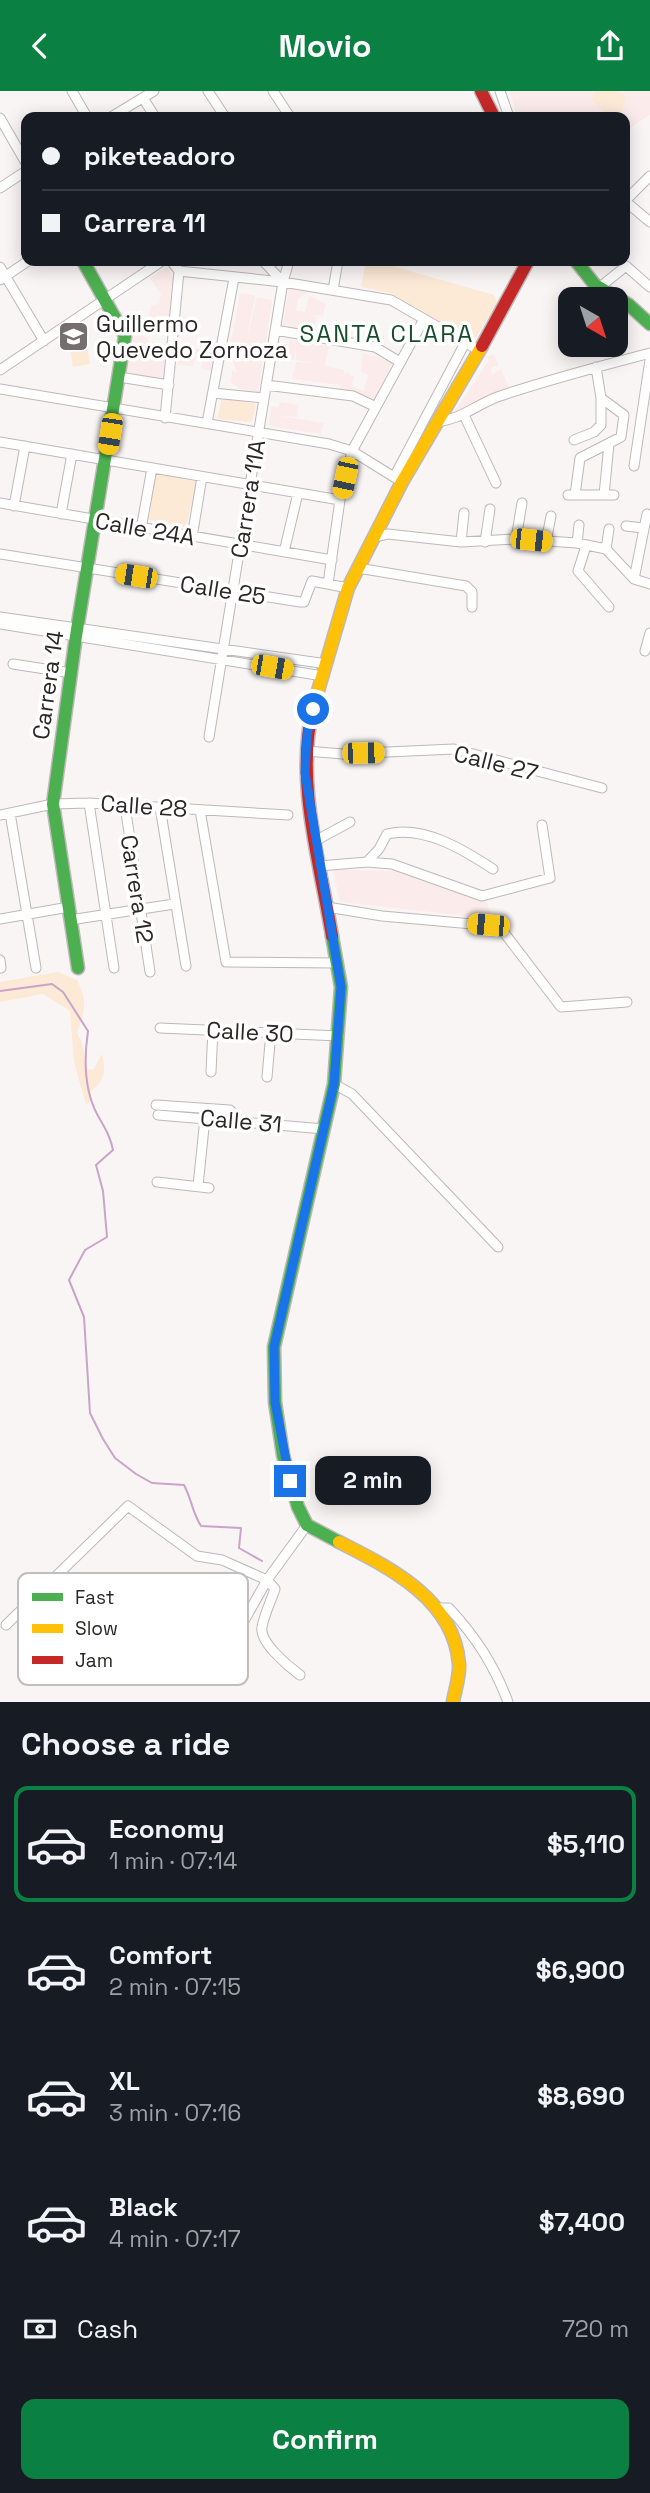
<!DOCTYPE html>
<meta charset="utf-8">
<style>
body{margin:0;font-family:"Space Grotesk",sans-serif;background:#242831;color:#f1f3f6;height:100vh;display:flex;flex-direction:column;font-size:26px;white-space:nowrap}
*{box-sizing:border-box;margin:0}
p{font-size:23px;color:#9ea1a6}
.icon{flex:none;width:38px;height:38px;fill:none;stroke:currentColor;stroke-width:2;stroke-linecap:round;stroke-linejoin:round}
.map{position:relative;height:1611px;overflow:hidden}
.details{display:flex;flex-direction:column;background:#171b24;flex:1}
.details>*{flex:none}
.banner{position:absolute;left:21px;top:21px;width:609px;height:154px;border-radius:14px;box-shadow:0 4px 18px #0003;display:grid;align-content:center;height:154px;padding:0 21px;background:#171b24}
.needle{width:46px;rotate:141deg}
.tools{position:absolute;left:558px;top:196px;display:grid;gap:14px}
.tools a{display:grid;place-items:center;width:70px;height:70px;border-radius:14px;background:#171b24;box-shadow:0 4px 18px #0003;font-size:35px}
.end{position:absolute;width:32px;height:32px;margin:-16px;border:9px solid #1a73e8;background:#fff;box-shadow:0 0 0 4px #fff}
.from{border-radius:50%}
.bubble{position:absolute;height:49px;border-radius:14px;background:#171b24;box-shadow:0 4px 18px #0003;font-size:23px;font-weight:800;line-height:49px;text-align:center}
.car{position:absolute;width:21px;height:42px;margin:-21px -10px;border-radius:9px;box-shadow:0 0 5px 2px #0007;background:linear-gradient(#f5c518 24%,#345 0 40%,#f5c518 0 76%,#345 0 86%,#f5c518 0)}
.banner b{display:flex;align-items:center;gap:24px;height:66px;font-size:26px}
.banner b+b{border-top:2px solid #363941}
.banner i{width:18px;height:18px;background:#f1f3f6}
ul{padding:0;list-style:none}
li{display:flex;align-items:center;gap:21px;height:116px;margin:0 14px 10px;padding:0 7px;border:4px solid transparent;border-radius:14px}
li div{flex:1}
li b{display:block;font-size:26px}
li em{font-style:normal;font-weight:800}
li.active{border-color:#0b8043}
li>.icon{width:63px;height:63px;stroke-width:1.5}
h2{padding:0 21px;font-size:32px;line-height:84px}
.pay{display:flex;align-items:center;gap:18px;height:77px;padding:0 21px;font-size:26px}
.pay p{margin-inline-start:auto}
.button{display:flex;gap:14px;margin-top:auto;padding:14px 21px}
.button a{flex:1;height:80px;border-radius:14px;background:#0b8043;color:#fff;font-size:28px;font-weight:800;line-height:80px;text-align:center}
header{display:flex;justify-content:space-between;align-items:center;height:91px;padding:0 21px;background:#0b8043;color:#fff;font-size:32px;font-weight:800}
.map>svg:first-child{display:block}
</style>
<header><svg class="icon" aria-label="back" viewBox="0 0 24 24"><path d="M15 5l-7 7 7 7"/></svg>Movio<svg class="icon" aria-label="share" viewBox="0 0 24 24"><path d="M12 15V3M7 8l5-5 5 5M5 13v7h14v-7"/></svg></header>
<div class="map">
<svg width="650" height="1611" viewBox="0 0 650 1611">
<rect width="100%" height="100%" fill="#faf5f5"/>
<!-- built -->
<path fill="#fcebeb" d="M509 0H650V24L636 32 625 44V26H518Z
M167 176 176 190 169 197H173L170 229 148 227 151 214 159 213 161 203 150 187Z
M289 196 310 199 298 208 296 220 305 221 309 205 326 213 323 225 313 224 317 226 314 239 302 238 303 230 300 238 283 234Z
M240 202 255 204 247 246 257 206 272 209 258 302 240 298 231 291 232 280 237 281 229 261 242 263 245 253 231 251Z
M131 241 147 246 149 251 166 253V290L126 281Z
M290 249 329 255 325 275 344 279V285L346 281 354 286 351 295 364 300 368 284 361 281 363 262 392 271 376 307 337 303 341 294 292 288 296 271 317 272 296 269V260L294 269H279V261L287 262Z
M179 253 215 262 212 280 201 277 204 266 197 264 193 275 177 274Z
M494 263 498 274 490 277 492 284 501 278 509 296 454 321 489 269 487 266Z
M280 311 298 314 297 326 281 325 324 332 321 343 269 335 271 315 278 316Z
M333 779 402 780 486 810 494 828 340 811Z"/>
<!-- green -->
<path fill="#fce9d6" d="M596 0H617L626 5 621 26H610L591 9Z
M366 170H375L494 204 497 212 476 247 463 244 391 202 361 196Z
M85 244 90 273 73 276 68 246Z
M222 306 256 313 252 331 217 328Z
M155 382 197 391 186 436 149 429Z
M58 881 77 889C89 914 84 918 77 943L82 951 88 978 93 979 102 963C106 980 105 989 91 1000V1009L86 1014 74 971 70 920 43 903 0 911V891Z"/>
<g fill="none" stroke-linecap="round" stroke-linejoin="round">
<!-- stream -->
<path stroke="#caa3c8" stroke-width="2" d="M0 900 52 893 63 901 88 940C84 967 84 998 97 1023 104 1036 110 1044 113 1059L96 1074 103 1100 107 1146 85 1159 69 1189 84 1226 90 1322 103 1348 115 1367 136 1383 152 1392 184 1394C192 1409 192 1421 201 1435L241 1437 239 1457 262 1470"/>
<defs>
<path id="street" d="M72 0 87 26
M208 0 225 26
M273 0 290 26
M500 0 509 26
M143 7 155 26
M111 26 154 0
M0 27 26 72
M0 97 26 80
M625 110 650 85
M625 110 650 131
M263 170 283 191
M0 176 44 250
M179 180 283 191 391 209 480 260
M0 189 28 170
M600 196 626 175 650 196
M333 199 338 170
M275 239 375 256 400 271
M0 279 162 170
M119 286 169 294
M266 294 353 305 376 316
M0 298 329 353 352 360 402 391
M213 302 264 307
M464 324 496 392
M165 327 179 180 171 170
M437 331C462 328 477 313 500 305 550 288 600 275 650 262
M207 332 234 187
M574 349 594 341 601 334V307
M0 351 340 409
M634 375 650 269
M394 386 465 252
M568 404H614
M575 404 580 367 621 346 624 324 601 307 596 276
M604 404 609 353
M0 412 332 469
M14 415 25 355
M61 423 72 363
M626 435 643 437
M141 438 152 377
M192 446 202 386
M374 446 388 443 461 451 516 448 577 452 606 458 634 488 650 493
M516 448 522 412
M461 451 464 422
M485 451 490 418
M546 451 551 425
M577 452 579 434
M586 455 578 480 609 516
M606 458 609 438
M284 461 298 402
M0 463 300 511H304L312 490 348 497
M358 477 466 495 472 501V516
M634 488 647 423
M328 493 340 409 352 360 424 228
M0 526 327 573
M0 533 323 585
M645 560 650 542
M13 573 71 582
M209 646 283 191 289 170
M306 660 343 663 454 658 602 697
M89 712 114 877
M125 715 150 881
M160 716 186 875
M200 719 226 871 336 872
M10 722 36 877
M0 724 53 713 89 712 288 724
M315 750 350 731
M367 771 392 773 482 805 550 787 542 734
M319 775 367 771 379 758 387 743C424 734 464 759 493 778
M327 816 382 825 495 835 502 839 561 916 627 911
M0 828 69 816
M70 829 174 813
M0 869 1 877
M160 937 339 945
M211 981 213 938
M267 986 271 941
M334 993 352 1003 498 1156
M156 1014 230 1019 240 1030
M158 1024 324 1038
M157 1091 209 1097
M198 1095 205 1027
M439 1517H449C476 1546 494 1574 508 1611
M6 1534 128 1415 197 1465 222 1469 267 1489 275 1498C271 1510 264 1524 262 1536 259 1551 289 1576 300 1584
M235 1546 267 1489 307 1434"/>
<path id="fast" d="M576 170 595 194 629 214 650 233
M332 845 341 896 334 993 274 1256 275 1311 283 1364 298 1416 307 1434 339 1451
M78 877 53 713 76 545 125 245 83 170"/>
<path id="slow" d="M313 617 348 497 402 391 482 255
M339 1451C390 1477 454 1508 459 1573 460 1585 455 1599 453 1611"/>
<path id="jam" d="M481 0 494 26
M482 255 528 170
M313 617C295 691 320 771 332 845"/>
</defs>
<!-- street casing -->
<use href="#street" stroke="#beb8b8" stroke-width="11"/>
<!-- fast casing -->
<use href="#fast" stroke="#beb8b8" stroke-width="15"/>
<!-- slow casing -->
<use href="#slow" stroke="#beb8b8" stroke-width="15"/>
<!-- jam casing -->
<use href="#jam" stroke="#beb8b8" stroke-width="15"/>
<!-- street -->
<use href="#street" stroke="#fefefe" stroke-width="9"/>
<!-- fast -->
<use href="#fast" stroke="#4caf50" stroke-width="12"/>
<!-- slow -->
<use href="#slow" stroke="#ffc107" stroke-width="12"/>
<!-- jam -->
<use href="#jam" stroke="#c62828" stroke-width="12"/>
</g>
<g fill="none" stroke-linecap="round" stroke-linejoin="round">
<!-- route -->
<path stroke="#1a73e8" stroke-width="9" d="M290 1390 275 1311 274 1256 334 993 341 896 305 682 307 644 313 618"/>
</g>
<!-- icons -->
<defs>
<symbol id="university-square" viewBox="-11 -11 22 22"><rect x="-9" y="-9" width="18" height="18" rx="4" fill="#746e6e" stroke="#fff"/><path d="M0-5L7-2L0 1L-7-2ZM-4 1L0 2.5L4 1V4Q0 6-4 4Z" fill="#fff"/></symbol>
</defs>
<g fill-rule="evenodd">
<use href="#university-square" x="56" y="228" width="35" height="35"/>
</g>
<g text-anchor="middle" stroke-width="7" stroke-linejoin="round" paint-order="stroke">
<!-- poi labels -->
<g font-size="23" fill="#2c2626" stroke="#fff" text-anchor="start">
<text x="96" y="241">Guillermo<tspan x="96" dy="26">Quevedo Zornoza</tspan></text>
</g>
<!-- street labels -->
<g font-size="23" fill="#2c2626" stroke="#fff">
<text transform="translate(248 408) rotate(-81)" y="8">Carrera 11A</text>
<text transform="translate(145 438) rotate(10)" y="8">Calle 24A</text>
<text transform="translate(223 499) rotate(9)" y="8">Calle 25</text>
<text transform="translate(48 594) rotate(-82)" y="8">Carrera 14</text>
<text transform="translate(496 672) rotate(14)" y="8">Calle 27</text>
<text transform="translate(144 715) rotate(4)" y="8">Calle 28</text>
<text transform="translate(137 798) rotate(81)" y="8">Carrera 12</text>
<text transform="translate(250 941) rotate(3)" y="8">Calle 30</text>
<text transform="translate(241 1030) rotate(5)" y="8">Calle 31</text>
</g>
<!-- neighbourhood labels -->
<g font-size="24" letter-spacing="2" fill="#174d2c" stroke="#fff">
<text x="387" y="251">SANTA CLARA</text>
</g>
</g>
<!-- legend -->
<rect x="18" y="1482" width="230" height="112" rx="10" fill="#fff" stroke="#c0bebe" stroke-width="2"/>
<rect x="32" y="1502" width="31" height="8" fill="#4caf50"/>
<rect x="32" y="1533" width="31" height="9" fill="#ffc107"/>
<rect x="32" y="1565" width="31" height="8" fill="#c62828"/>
<g font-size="19" fill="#2c2626">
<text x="75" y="1513">Fast</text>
<text x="75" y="1544">Slow</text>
<text x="75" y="1576">Jam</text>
</g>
</svg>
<div class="tools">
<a><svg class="needle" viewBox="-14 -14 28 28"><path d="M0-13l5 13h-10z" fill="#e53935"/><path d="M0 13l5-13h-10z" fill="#9ea1a6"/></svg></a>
</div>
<i class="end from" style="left:313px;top:618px"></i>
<i class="end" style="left:290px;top:1390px"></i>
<div class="bubble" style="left:315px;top:1365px;width:116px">2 min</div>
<i class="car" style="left:110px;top:343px;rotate:189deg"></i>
<i class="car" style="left:345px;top:387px;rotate:192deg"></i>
<i class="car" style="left:531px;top:449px;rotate:96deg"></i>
<i class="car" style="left:136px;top:485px;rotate:279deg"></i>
<i class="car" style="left:272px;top:576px;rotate:100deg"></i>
<i class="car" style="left:363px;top:662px;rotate:89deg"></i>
<i class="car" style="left:488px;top:834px;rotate:275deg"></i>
<div class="banner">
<b><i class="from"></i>piketeadoro</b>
<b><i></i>Carrera 11</b>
</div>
</div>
<section class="details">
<h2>Choose a ride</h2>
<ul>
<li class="active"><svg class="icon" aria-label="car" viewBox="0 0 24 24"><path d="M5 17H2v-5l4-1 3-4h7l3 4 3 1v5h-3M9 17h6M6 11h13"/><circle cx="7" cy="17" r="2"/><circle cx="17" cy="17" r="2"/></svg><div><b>Economy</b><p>1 min · 07:14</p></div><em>$5,110</em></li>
<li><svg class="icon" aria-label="car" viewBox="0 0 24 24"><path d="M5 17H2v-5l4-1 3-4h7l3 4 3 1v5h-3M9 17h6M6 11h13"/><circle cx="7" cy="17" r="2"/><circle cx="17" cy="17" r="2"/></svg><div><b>Comfort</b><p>2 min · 07:15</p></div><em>$6,900</em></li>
<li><svg class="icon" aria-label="car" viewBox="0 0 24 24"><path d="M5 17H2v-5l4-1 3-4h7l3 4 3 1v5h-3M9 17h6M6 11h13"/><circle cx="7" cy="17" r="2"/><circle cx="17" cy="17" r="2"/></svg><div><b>XL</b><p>3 min · 07:16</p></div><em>$8,690</em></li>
<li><svg class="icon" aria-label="car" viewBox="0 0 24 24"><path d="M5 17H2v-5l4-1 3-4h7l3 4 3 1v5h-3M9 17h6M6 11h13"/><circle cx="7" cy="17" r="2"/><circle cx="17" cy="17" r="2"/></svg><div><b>Black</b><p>4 min · 07:17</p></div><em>$7,400</em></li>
</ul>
<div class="pay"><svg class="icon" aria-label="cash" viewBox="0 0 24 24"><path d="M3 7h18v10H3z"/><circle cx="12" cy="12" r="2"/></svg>Cash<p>720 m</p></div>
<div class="button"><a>Confirm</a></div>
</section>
